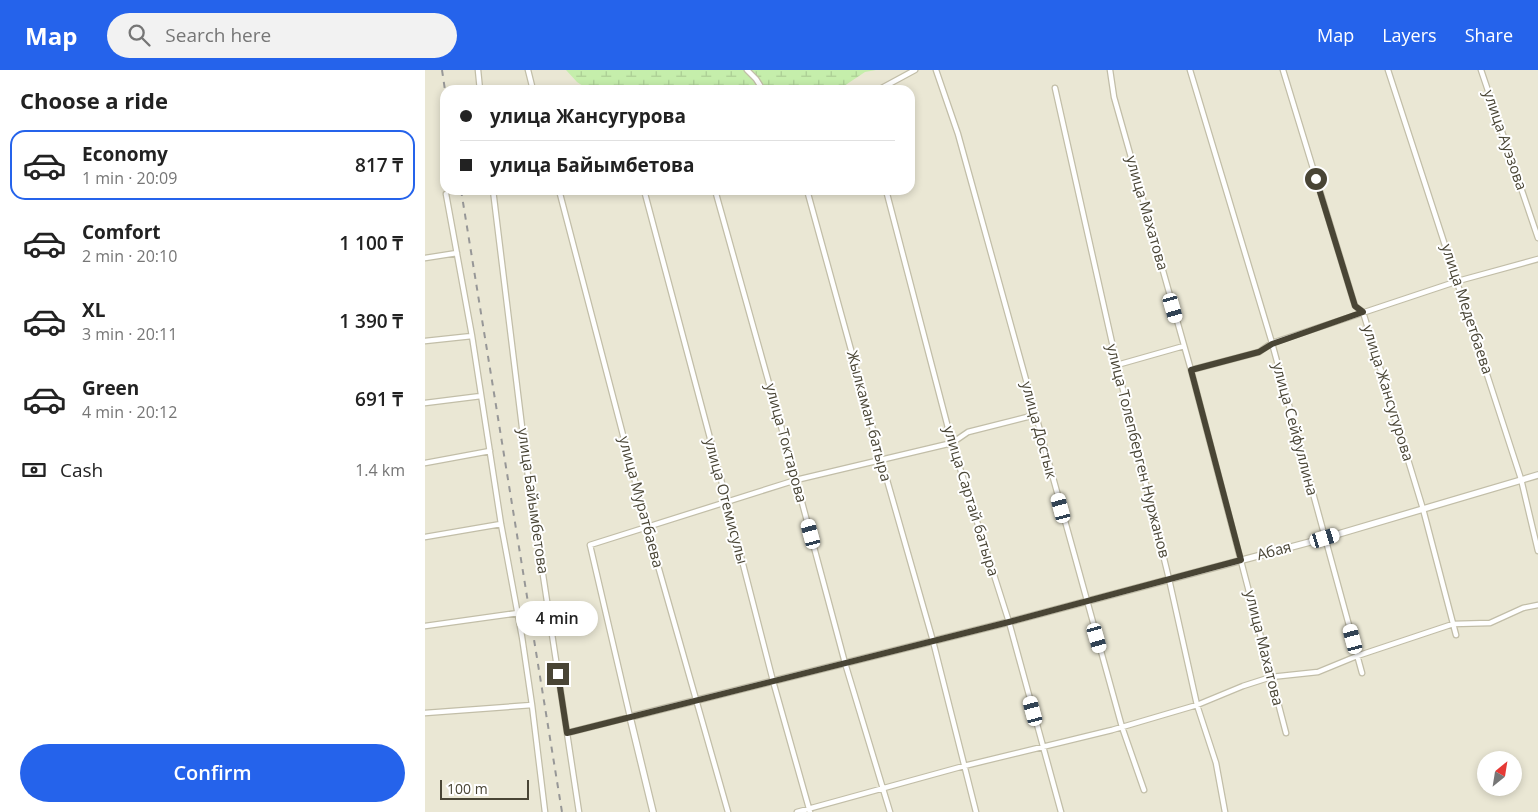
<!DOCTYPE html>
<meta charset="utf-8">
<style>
body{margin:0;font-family:"Open Sans",sans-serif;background:#f2f2f2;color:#222;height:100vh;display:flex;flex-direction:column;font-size:19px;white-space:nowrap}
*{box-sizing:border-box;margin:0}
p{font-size:16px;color:#767676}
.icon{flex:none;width:28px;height:28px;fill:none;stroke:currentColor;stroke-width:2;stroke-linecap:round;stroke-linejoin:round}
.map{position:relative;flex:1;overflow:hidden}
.panel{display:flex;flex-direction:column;background:#fff;width:425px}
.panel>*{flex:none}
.guide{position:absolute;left:15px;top:15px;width:475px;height:110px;border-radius:15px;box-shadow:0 2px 8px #0003;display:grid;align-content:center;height:110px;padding:0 20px;background:#fff}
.needle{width:32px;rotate:30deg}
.controls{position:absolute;left:1052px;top:681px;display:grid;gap:10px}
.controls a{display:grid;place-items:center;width:45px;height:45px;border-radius:50%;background:#fff;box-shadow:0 2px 8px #0003;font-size:25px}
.scale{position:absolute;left:15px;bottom:12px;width:89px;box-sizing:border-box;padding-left:5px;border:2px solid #494535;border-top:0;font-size:14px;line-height:18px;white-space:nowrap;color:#494535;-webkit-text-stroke:4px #fff;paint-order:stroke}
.end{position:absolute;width:22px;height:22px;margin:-11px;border:6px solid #494535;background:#fff;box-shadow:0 0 0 2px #fff}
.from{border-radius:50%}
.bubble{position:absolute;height:35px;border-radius:18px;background:#fff;box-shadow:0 2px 8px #0003;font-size:16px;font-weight:600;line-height:35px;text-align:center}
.car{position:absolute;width:15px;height:30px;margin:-15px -8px;border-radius:6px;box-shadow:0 0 4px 1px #0007;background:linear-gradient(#fff 24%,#345 0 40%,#fff 0 76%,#345 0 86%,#fff 0)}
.guide b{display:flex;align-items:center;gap:18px;height:48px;font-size:19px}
.guide b+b{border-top:1px solid #e0e0e0}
.guide i{width:12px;height:12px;background:#222}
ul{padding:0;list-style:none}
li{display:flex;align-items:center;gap:15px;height:70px;margin:0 10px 8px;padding:0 10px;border:2px solid transparent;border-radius:15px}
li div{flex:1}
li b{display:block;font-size:19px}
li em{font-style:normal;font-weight:600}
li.active{border-color:#2563eb}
li>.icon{width:45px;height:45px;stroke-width:1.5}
h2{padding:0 20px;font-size:22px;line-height:60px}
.pay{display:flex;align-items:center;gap:12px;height:55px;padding:0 20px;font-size:19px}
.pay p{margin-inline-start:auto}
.button{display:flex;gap:10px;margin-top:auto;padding:10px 20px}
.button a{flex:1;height:58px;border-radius:30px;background:#2563eb;color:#fff;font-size:20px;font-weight:600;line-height:58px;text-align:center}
header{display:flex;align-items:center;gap:30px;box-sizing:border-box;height:70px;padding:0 25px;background:#2563eb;color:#fff}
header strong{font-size:24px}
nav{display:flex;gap:28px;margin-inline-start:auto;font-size:18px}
.search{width:350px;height:45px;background:#f2f2f2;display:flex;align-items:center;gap:12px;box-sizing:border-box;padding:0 18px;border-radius:28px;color:#767676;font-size:19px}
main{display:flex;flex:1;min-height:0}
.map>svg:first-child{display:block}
</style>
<header>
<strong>Map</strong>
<div class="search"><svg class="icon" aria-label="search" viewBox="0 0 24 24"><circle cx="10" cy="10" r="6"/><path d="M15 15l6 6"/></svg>Search here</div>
<nav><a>Map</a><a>Layers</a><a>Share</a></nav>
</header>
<main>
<section class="panel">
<h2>Choose a ride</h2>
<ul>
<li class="active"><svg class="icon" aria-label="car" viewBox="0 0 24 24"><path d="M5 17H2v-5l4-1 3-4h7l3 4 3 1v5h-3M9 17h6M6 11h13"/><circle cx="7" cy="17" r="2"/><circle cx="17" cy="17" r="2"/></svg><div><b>Economy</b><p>1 min · 20:09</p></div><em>817 ₸</em></li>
<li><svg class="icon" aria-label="car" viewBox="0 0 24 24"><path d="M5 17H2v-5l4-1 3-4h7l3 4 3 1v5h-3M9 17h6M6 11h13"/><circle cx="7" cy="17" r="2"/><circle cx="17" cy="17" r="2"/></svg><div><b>Comfort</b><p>2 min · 20:10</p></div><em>1 100 ₸</em></li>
<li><svg class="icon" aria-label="car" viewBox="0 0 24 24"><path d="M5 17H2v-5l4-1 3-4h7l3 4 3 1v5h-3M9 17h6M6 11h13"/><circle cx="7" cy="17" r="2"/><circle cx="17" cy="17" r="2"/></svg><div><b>XL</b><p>3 min · 20:11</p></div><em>1 390 ₸</em></li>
<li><svg class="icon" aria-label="car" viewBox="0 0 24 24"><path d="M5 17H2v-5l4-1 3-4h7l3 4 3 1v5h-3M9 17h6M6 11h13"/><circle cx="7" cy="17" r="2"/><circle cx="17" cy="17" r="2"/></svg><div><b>Green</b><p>4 min · 20:12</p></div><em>691 ₸</em></li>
</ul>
<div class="pay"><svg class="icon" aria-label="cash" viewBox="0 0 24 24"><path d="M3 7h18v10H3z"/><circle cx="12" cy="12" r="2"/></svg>Cash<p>1.4 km</p></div>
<div class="button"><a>Confirm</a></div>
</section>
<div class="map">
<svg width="1113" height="742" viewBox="0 0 1113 742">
<defs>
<pattern id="wetland-marsh" width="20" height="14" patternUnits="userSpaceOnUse" patternTransform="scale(1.25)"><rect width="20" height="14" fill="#c5eeab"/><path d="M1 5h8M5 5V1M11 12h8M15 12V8" fill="none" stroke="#abcd94"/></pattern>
</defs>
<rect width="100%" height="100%" fill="#f5f3e7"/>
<!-- residential -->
<path fill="#eae7d4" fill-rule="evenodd" d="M0 0H1113V742H0ZM20 20H485V120H20ZM1061 690H1089V718H1061Z"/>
<!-- wetland -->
<path fill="url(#wetland-marsh)" d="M141 0H451L440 2 413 20H164L152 12Z"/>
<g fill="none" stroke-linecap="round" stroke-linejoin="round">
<defs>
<path id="minor" d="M53 0 55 20
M103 0 108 20
M322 0 331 9 338 20
M511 0 533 64 697 657 719 720
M685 0 689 27 766 300 861 663
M765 0 847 273 937 603
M858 0 930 236 938 242 998 439 1031 565
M963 0 1096 409 1113 481
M1056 0 1113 168
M630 18 692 295 744 509 772 635 791 693 800 742
M453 20 490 0
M68 120 103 406 154 742
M134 120 222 457 303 742
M219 120 302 432 348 611 385 742
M290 120 371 410 420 593 465 742
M382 120 456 389 508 571 551 742
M461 120 527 373 584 552 636 742
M21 124 47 266 76 454 97 567 107 635 120 742
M0 188 32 183
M0 271 47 266
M692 295 759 276
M766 300 834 282 847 273 1033 211 1113 189
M0 333 56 326
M0 393 65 381
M0 467 76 454
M0 556 93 543
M0 643 107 635
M142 663 205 647 165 475 371 410 527 373 543 362 610 345
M372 742 539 696 687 660 772 635 818 616 846 607 893 602 932 586 1028 554 1065 553 1098 538 1113 535"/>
<path id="tertiary" d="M228 742 205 647 584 552 900 468 1113 405"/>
</defs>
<!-- minor casing -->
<use href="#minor" stroke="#c2bea8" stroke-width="7"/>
<!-- tertiary casing -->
<use href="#tertiary" stroke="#c2bea8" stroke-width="8"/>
<!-- minor -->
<use href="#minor" stroke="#fff" stroke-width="4.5"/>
<!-- tertiary -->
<use href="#tertiary" stroke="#fff" stroke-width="5.5"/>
<!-- rail -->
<path stroke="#979797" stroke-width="2" stroke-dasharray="6 6" stroke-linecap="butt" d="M17 0 20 20
M36 120 137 742"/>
</g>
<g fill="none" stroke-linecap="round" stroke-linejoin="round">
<!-- route -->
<path stroke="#494535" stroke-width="6" d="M133 604 142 663 584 552 816 490 766 300 834 282 847 274 938 242 930 236 891 109"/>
</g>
<g text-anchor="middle" stroke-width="4" stroke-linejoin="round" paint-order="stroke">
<!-- street labels -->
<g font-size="15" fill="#494535" stroke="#fff">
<text transform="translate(1080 70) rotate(71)" y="5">улица Ауэзова</text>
<text transform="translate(722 143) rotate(74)" y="5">улица Махатова</text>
<text transform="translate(1042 239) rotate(72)" y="5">улица Медетбаева</text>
<text transform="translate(963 323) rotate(73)" y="5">улица Жансугурова</text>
<text transform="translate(444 346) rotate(75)" y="5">Жылкаман батыра</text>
<text transform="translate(870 359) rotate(75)" y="5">улица Сейфуллина</text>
<text transform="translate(614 360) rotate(75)" y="5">улица Достык</text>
<text transform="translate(361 373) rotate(75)" y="5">улица Токтарова</text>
<text transform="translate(713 381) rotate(76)" y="5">улица Толепберген Нуржанов</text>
<text transform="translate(108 431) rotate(82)" y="5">улица Байымбетова</text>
<text transform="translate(301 431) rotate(75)" y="5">улица Отемисулы</text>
<text transform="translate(546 431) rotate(73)" y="5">улица Сартай батыра</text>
<text transform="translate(216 432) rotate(75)" y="5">улица Муратбаева</text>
<text transform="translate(849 481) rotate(-15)" y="5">Абая</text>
<text transform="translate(839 578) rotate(76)" y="5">улица Махатова</text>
</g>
</g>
</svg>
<div class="controls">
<a><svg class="needle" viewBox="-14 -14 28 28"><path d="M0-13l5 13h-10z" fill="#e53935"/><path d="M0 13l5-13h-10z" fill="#767676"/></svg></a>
</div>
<div class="scale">100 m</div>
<i class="end from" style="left:891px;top:109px"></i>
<i class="end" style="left:133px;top:604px"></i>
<div class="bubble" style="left:91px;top:531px;width:82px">4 min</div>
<i class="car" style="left:748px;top:238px;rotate:164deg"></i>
<i class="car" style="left:636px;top:438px;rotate:345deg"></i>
<i class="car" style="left:386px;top:464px;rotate:345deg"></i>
<i class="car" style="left:900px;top:468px;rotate:73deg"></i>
<i class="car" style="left:672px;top:568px;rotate:164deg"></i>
<i class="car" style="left:928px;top:569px;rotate:345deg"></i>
<i class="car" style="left:608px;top:641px;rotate:345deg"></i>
<div class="guide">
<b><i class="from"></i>улица Жансугурова</b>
<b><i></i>улица Байымбетова</b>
</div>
</div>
</main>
